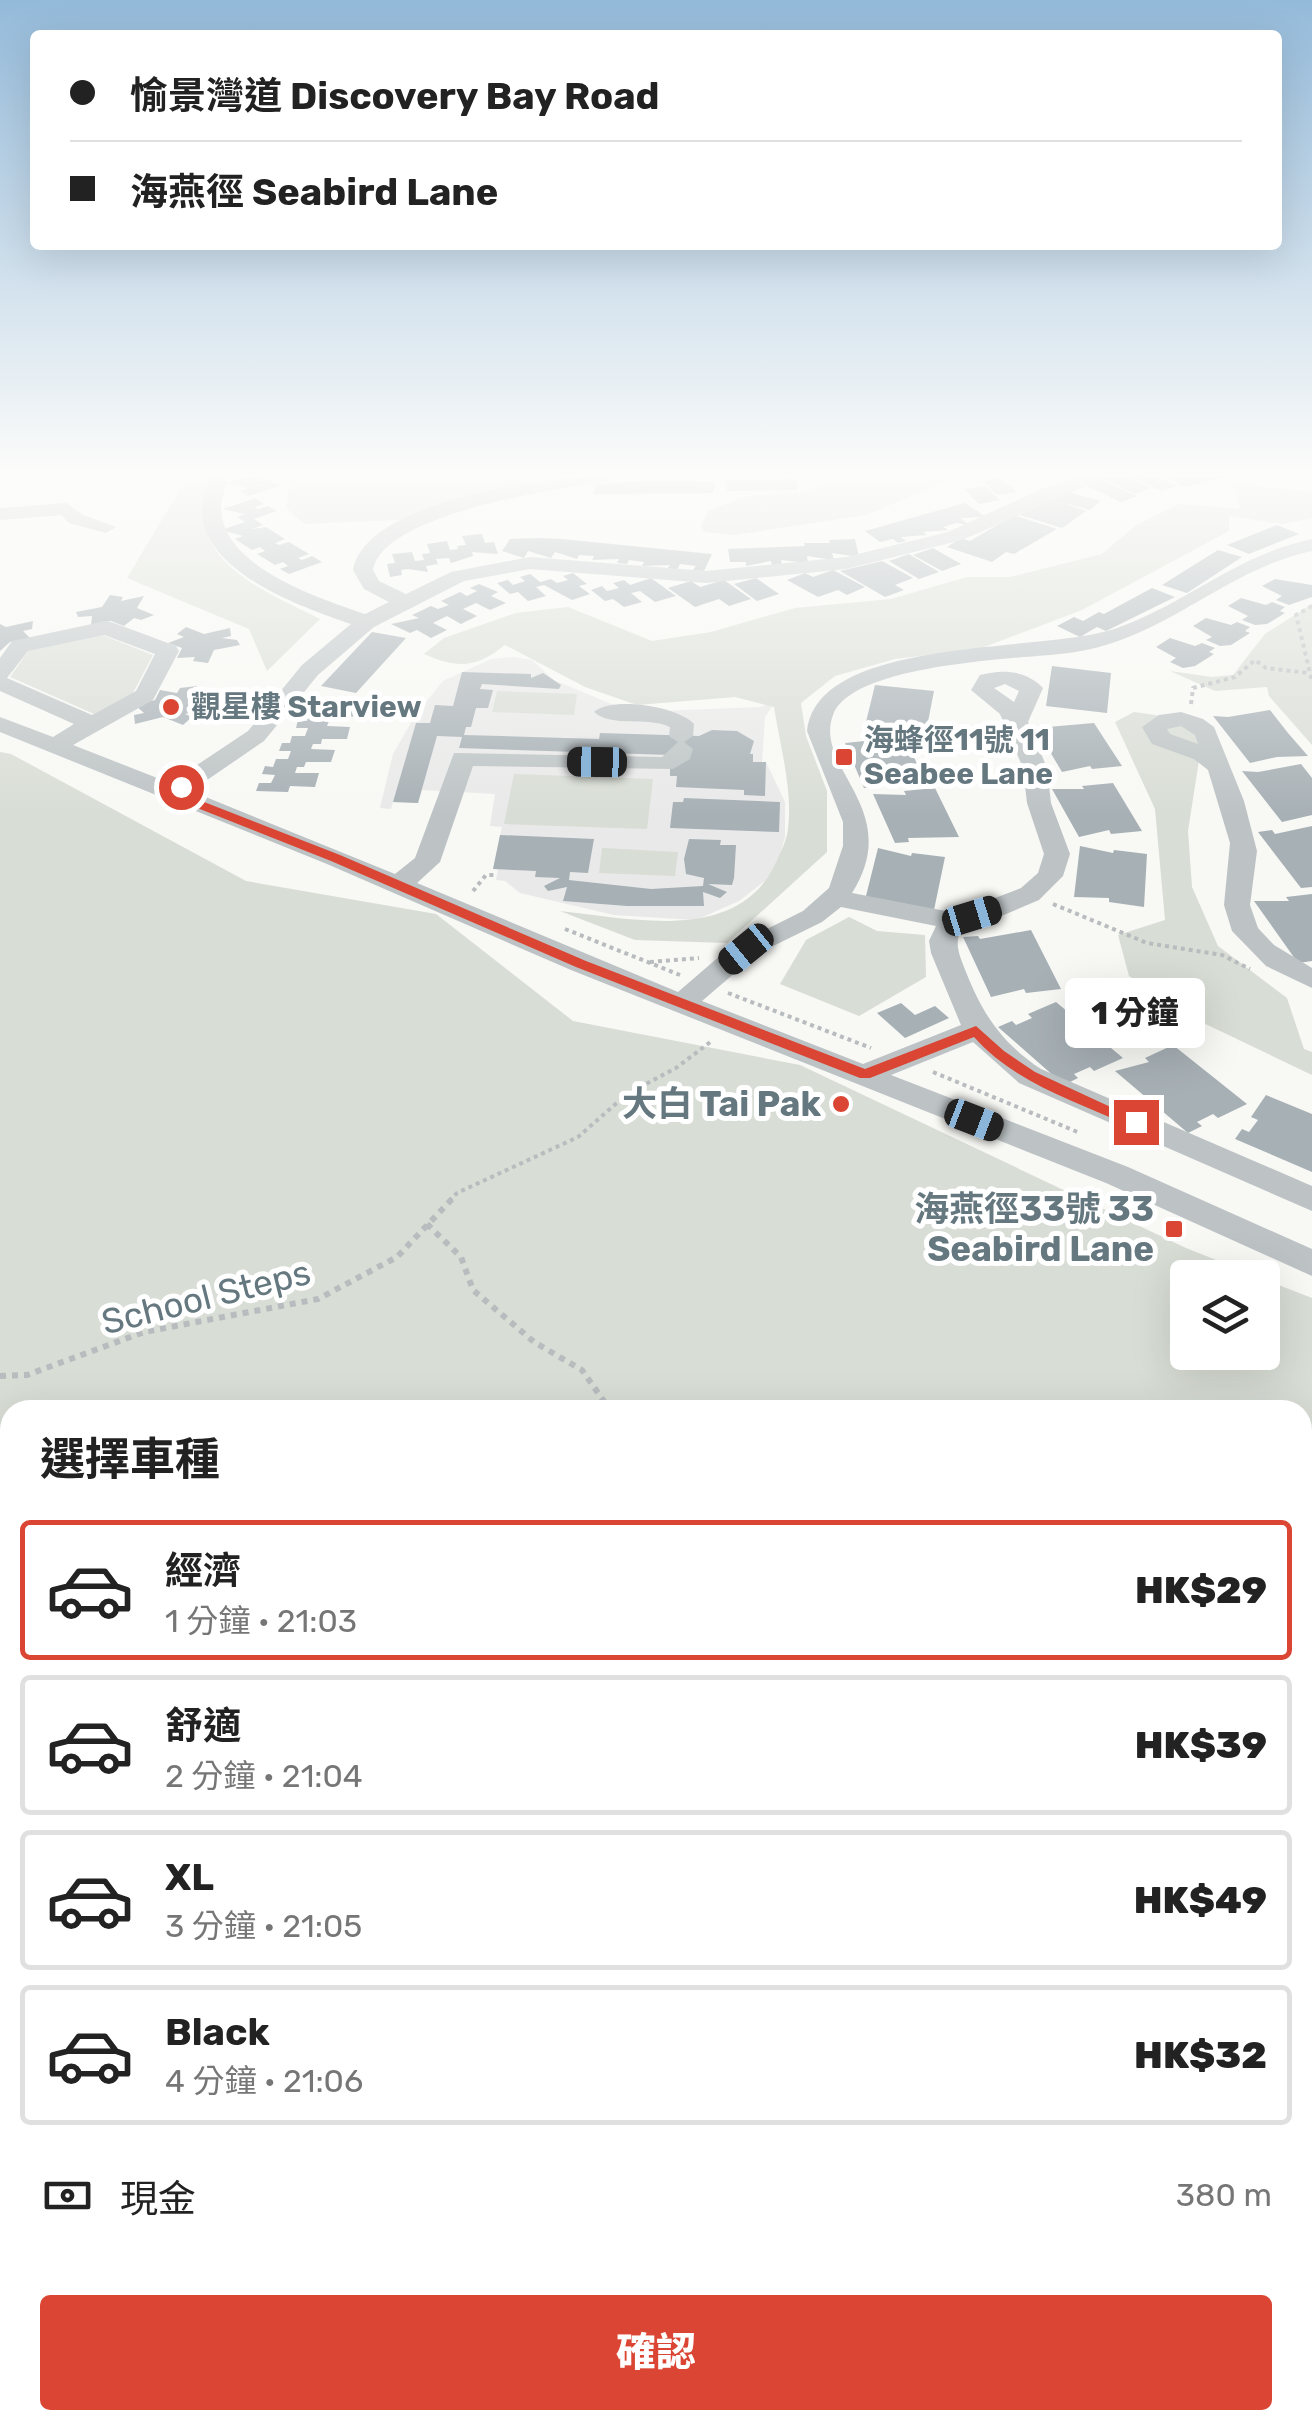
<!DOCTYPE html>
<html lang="zh-TW">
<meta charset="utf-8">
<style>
body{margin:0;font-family:Rubik,"Noto Sans TC",sans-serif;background:#f2f2f2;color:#222;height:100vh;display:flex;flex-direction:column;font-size:38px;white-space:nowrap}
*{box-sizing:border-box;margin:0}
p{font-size:32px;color:#767676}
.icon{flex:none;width:55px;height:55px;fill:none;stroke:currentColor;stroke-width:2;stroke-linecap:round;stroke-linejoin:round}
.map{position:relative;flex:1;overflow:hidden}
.sheet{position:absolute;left:0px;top:1400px;width:1312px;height:1030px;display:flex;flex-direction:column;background:#fff;border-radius:30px 30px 0 0;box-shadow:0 10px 40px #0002}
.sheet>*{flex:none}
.hud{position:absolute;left:30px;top:30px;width:1252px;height:220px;border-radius:10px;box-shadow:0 10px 40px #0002;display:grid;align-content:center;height:220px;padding:0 40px;background:#fff}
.tools{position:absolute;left:1170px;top:1260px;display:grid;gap:20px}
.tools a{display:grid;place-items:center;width:110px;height:110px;border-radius:10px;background:#fff;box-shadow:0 10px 40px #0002;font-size:50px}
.end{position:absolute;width:45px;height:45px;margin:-22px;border:12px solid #da4633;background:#fff;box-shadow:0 0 0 5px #fff}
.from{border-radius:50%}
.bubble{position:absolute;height:70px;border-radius:10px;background:#fff;box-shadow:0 10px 40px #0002;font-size:32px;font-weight:800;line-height:70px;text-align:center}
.car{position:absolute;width:30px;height:60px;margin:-30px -15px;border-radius:12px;box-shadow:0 0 8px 2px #0007;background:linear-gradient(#222 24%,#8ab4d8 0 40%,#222 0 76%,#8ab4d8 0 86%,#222 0)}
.hud b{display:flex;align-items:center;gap:35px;height:95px;font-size:38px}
.hud b+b{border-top:2px solid #e0e0e0}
.hud i{width:25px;height:25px;background:#222}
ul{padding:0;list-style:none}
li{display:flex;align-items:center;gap:30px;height:140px;margin:0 20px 15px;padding:0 20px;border:5px solid #e0e0e0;border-radius:10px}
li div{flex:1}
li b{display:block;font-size:38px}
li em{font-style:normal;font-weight:800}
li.current{border-color:#da4633}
li>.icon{width:90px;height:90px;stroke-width:1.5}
h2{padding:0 40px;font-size:45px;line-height:120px}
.pay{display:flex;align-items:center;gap:25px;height:110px;padding:0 40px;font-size:38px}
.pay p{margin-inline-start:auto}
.primary-button{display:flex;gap:20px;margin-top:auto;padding:20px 40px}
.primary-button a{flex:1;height:115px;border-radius:10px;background:#da4633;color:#fff;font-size:40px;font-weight:800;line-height:115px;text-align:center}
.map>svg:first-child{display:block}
</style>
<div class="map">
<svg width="1312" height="2430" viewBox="0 0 1312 2430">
<rect width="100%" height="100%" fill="#f8f8f5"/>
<!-- built -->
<path fill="#e9e9e9" d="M512 657 532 660 554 680 621 708 661 711 760 707 776 701 765 717 762 762H766L785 802V837L777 864 766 880 739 901 696 920 614 915 520 893 505 881 496 880 498 869H493L502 827 490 826 495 794 422 790 418 803 393 802 391 809 380 808 393 754 416 714 443 681 491 659Z"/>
<!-- green -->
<path fill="#d8ddd5" d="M188 476H212C209 490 203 509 205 523 212 573 280 598 320 619L267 671 249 629 127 578Z
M291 476H556L397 520 304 524 286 508Z
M856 476H959L866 515 734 535 704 532 701 526 709 510 747 496 803 492Z
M1234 483 1312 492V518L1282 524 1229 516V531L1082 610 979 649 895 659 835 676 801 703 806 736 827 791V852L727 943 635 940 560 911C635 919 742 945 778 858 782 849 787 839 788 829 793 790 780 746 774 707L735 697 637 705 585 687 505 645C476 668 458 669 424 654L444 638 516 613 568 607 652 641 711 632 795 608 891 599 967 577H1010L1102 554 1135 526 1178 504 1240 509Z
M1312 604V745L1269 696 1267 687 1215 691 1170 671 1212 677 1233 675 1265 634Z
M102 635 153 655 133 693 94 714 10 677 29 650Z
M497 691 577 694 574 715 492 712Z
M1134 712 1205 722 1188 831 1192 887 1218 946 1287 998 1304 1049 1312 1052V1075L1197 1020 1129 976 1118 935 1165 920 1155 809 1115 722Z
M0 752 11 754 246 881 436 914 573 1021 800 1065 1186 1248 1259 1277 1188 1278V1352H1262L1263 1279 1312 1298V1640L1302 1638V1410H10V2420H869L877 2430H0Z
M514 774 653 779 647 829 504 824Z
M602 848 678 852 675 876 599 873Z
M849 917 877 931 925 935 926 977 859 1016 780 984 806 940Z"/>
<!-- building -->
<path fill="#a7b0b5" d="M248 476H271L257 481 270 480 280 486 248 496 240 491 248 488 227 483Z
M1110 476H1126L1151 488 1135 494 1103 479Z
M1131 476H1157L1177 486 1162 491Z
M1163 476H1228V477L1186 487Z
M1001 478 1017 492 997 495 982 481Z
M797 479 798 490 727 491 726 480Z
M1099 479 1137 496 1121 502 1083 484Z
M644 481H692L715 482 713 493 593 494 596 484Z
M985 486 1000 500 979 504 964 489Z
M1061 490 1101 501 1090 510 1061 502 1086 511 1062 528 1020 515Z
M255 498 264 504 254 507 258 509 268 506 277 511 254 519 263 525 252 529 266 527 285 539 275 543 279 545 289 542 309 554 298 558 302 560 312 556 322 562 289 574 280 569 288 566 283 562 275 565 257 554 265 551 260 547 252 550 235 539 243 536 221 530 245 522 237 517 245 514 223 509Z
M965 503 986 517 960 518 969 525 956 523 943 527 948 530 923 532 927 535 901 537 906 541 898 543 893 539 880 542 865 531Z
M1014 515 1057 529 1014 554 1006 552 992 562 947 547 961 538 970 541Z
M1277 525 1299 534 1249 554 1227 545Z
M482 534 485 543 494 542 498 554 472 552 473 556 451 563 449 558 436 559 438 564 426 566 428 572 408 569 401 570 402 575 390 577 387 564 395 563 392 554 412 552 415 561 424 560 422 554 430 553 427 544 447 541 450 550 458 549 457 546 466 545 462 536Z
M537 538 562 539 712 554 704 571 693 570 696 566 680 564 677 570 667 569 670 565 642 566 644 562 629 560 627 564 617 563 619 559 592 560 594 556 579 555 577 559 555 552 551 558 528 551 524 558 502 551 510 539Z
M855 539 859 557 832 553 834 560 807 556 808 563 781 560 782 565 772 566 771 561 746 566V562H730L728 549 805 546 804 543H830L829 540Z
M933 548 961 564 942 571 913 555Z
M1218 550 1242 557 1187 593 1162 585Z
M909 554 939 572 919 579 889 561Z
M882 561 913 578 895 585 904 590 885 597 840 571Z
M833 570 865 587 847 595 838 590 818 597 787 580 805 573 813 577Z
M573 573 587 584 579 586 590 594 572 600 544 585 536 587 546 596 528 601 518 592 510 594 497 583 508 580 513 585 525 581 520 577 530 574 540 582 551 579 557 583 568 580 563 576Z
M651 578 676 596 655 602 640 591 631 593 642 602 624 607 613 599 605 601 591 590 602 586 607 591 619 588 613 583 624 580 630 585Z
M756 578 779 594 757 601 734 584Z
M1275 579 1312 585V597L1289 605 1276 600 1282 596 1262 586Z
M724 580 751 599 729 606 719 599 695 607 668 588 691 581 700 587Z
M479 584 498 592 491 596 506 603 490 610 476 603 463 609 477 616 461 624 447 616 433 623 447 630 431 638 417 630 410 633 391 624 419 618 412 615 431 606 438 609 449 605 441 601 460 592 467 596 477 591 470 588Z
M1152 588 1175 597 1106 631 1097 627 1080 637 1057 626 1074 617 1083 621 1099 612 1104 614Z
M110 595 123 597 121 601 144 596 137 608 154 615 141 620 134 618 124 626 111 621 91 625 92 616 78 617 76 612 102 607Z
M1241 598 1266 605 1272 602 1285 607 1280 611 1285 613 1267 624 1255 625 1242 620 1248 616 1228 606Z
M1206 618 1231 625 1237 622 1250 627 1245 631 1250 633 1231 645 1220 646 1206 640 1212 637 1193 626Z
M33 621 32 629 23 631 30 638 10 642 0 651V624L6 627Z
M186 627 204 634 230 628 231 636 222 638 237 640 240 645 214 650 208 663 193 661 195 657 177 658 182 648 168 643 184 637 177 634Z
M372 632 406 638 356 693 321 686Z
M1170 638 1195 646 1202 643 1215 648 1209 652 1214 654 1195 666 1183 668 1170 662 1176 658 1156 647Z
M1052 666 1111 673 1107 713 1046 706Z
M462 672 531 674V678L543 673 561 685 559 689 482 684 480 689 493 690 488 708H476L471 727H466L464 735 599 739 600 733 699 736 712 730 737 731 754 741 750 754H753V762H766L765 796 744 795V790L676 787 677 776H670V769L686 760 692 749H671L670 755 459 748 462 737 437 736 418 803 393 802 416 723H430L435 705 453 706Z
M875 685 934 691 926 732 865 726Z
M197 686 190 700 210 708 185 714 192 717 183 725 163 717 135 724 134 715 144 713 135 705 155 700 160 690 177 693 180 688Z
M315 699 366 705 363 717 339 716 337 721H329L327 726 350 727 347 739H322L321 744H313L311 749 335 750 331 762H306L304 767H297L295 773H319L315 787 290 786 288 792 256 791 259 783H271L275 775 262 774 265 766 273 767 276 759H288L291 751H279L282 743H290L292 736H305L308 728H296L298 720 307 721 309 713 322 714 324 706H312Z
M1270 710 1288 733 1308 756 1277 757 1250 763 1213 716 1228 717Z
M1094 723 1122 766 1092 769 1090 766 1062 772 1036 728Z
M904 737 926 782 877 783 878 786 864 788 845 743Z
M1301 764 1312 778V815L1282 822 1242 771 1258 772Z
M1113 783 1142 831 1111 834 1109 830 1079 837 1052 789H1084L1082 786Z
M935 788 959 837 908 838 909 842 895 843 873 794 906 795 904 791Z
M684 798 780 802 779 832 670 828 673 802H683Z
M1312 826V887L1301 888 1258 832 1272 830 1275 834Z
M500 835 594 839 588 873 570 872 569 880 651 889 703 886 704 878 686 874 684 859 689 839 721 840 720 845H736L734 878 732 885 708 884 727 892 720 898 703 892 704 906H627L563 901 567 887 548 891 544 886 560 878 535 877 536 871 493 869Z
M1080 846 1113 853 1114 850 1147 854 1144 907 1109 902V898L1074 897Z
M878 848 911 856 912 853 945 857 934 910 881 899 865 900Z
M1312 894V961L1298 963 1254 901H1289L1286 897Z
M1031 930 1061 989 1026 993 1024 989 991 997 963 937 978 936 980 939Z
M1056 1002 1123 1058 1094 1071 1090 1067 1074 1074 1078 1078 1064 1085 998 1027 1012 1021 1016 1025 1032 1018 1028 1014Z
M901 1003 915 1015 935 1006 949 1018 905 1038 877 1013Z
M1173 1045 1247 1104 1218 1118 1213 1114 1197 1122 1202 1126 1188 1133 1115 1071 1149 1062 1145 1058Z
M1266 1095 1312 1114V1172L1235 1139 1242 1129 1249 1132 1258 1120 1251 1117Z
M1302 1708 1312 1710V1759L1302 1757Z
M1302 2049 1311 2051 1312 2102 1302 2100Z"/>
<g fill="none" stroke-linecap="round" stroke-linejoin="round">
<!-- path-far2 -->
<path stroke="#b8bcbe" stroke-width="4" stroke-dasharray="4 4" stroke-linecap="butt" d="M1312 606 1296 615 1312 681
M1191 704 1193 688 1235 677 1255 660 1266 668 1308 673
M473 891 486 875H497
M1053 904 1147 943 1222 955 1250 969
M565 929 680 975
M650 962 699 958
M728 993 871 1048
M933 1072 1080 1133
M449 1201 457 1193 578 1137 627 1094 676 1068 713 1040"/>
<!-- path-far1 -->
<path stroke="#b8bcbe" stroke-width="6" stroke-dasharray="6 6" stroke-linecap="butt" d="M427 1224 461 1257 473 1290 534 1342 582 1370 610 1410
M0 1376 27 1375 144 1332 318 1299 397 1257 452 1199"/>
<!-- path -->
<path stroke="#b8bcbe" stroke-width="8" stroke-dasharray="8 8" stroke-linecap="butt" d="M1161 2420 1273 2430"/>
<!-- minor -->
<path fill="#bdc3c5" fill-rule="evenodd" d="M210 476H229C227 486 221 497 221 507 221 567 319 598 365 614L389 602 364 589 353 570C366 498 556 476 616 476L607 482C557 488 382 514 373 570L379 581 406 594 451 572 530 557 706 571 846 557 948 532 1039 490 1081 476H1110L962 540 846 569 706 583 530 569 464 581 374 627 318 675 264 741 191 791 395 874 415 858 454 753 662 757 678 742 669 736 670 727C647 716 612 728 594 712 611 696 678 706 694 724L693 736 684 742 693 749 690 759 673 769 473 766 440 862 417 883 678 992 729 948 803 911 829 888 843 846V822L807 731C818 634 1046 654 1117 628 1188 603 1234 556 1312 539V551C1222 570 1166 640 1069 653 1020 659 852 663 833 715 813 769 905 809 852 893L956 913 1021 888 1038 873 1044 854 1027 803 1023 768 1000 714 971 690 980 675C1003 669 1026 670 1043 688L1028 722 1047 768 1051 803 1070 854 1063 876 1039 900 959 934C955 947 961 959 966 972 983 1015 1002 1043 1041 1069L1312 1186V1211L1019 1083 973 1042 891 1075 1128 1167 1312 1249V1276L1106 1183 571 970 327 864 0 732V717L53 737 74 724 0 691V658L12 641 106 621 114 623 176 646 179 651 153 700 73 745 170 783 248 731 302 665 351 624C302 607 198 571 202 506 202 497 208 485 210 476ZM104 635 155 654 136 691 92 715 7 678 28 651ZM1005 684 1019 691 1014 702 994 688ZM841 907 936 926 929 941 931 953 961 1025 863 1064 702 1001 757 954 822 922Z
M66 503 83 515 116 527 106 533 69 523 61 515 0 520V508Z
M1181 712 1203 719 1214 727 1244 801 1257 851 1250 905 1258 928 1274 945 1312 968V988L1266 966 1232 931 1224 905 1230 843 1208 770 1194 759 1152 744 1142 727 1159 715ZM1181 726 1195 735 1198 744 1170 734 1167 729Z
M1302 1783 1312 1785V1827L1302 1825Z
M1302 1983 1312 1985V2033L1302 2030Z"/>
</g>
<!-- sky -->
<linearGradient id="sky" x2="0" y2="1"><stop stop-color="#94bada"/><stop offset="0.58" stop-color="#fcfcfa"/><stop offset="1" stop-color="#fcfcfa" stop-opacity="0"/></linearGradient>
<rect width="1312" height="816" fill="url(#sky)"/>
<!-- route -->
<path fill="#da4633" d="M177 785 187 787 181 793 340 855 586 961 865 1069 976 1026 1004 1051 1035 1072 1143 1122 1136 1127 1130 1126C1075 1101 1015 1083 974 1037L870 1078H860L576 967 331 861 167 796V791Z"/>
<!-- markers -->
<g fill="#da4633" stroke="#fff" stroke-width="4">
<circle cx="171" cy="707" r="10"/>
<rect x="834" y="747" width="20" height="20" rx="5"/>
<circle cx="841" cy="1104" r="10"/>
<rect x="1164" y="1219" width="20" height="20" rx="5"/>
</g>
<g text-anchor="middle" stroke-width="10" stroke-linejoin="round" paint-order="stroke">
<!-- far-poi labels -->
<g font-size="30" font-weight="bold" fill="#65777f" stroke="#fff" text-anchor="start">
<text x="191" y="717">觀星樓 Starview</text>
<text x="864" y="750">海蜂徑11號 11<tspan x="864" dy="34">Seabee Lane</tspan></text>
</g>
<!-- poi labels -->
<g font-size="35" font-weight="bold" fill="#65777f" stroke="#fff" text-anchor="end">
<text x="821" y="1116">大白 Tai Pak</text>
<text x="1154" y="1221">海燕徑33號 33<tspan x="1154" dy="40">Seabird Lane</tspan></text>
</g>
<!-- street labels -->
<g font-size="35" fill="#65777f" stroke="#fff">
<text transform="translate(206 1297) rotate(-14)" y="12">School Steps</text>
</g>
</g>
</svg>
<div class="tools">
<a><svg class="icon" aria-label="layers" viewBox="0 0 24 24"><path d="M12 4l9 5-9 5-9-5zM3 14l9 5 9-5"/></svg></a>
</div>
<i class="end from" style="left:181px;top:787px"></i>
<i class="end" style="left:1136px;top:1122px"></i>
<div class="bubble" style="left:1065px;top:978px;width:140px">1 分鐘</div>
<i class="car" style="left:597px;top:762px;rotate:271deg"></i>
<i class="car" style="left:972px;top:916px;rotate:73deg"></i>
<i class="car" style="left:746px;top:949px;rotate:231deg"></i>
<i class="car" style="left:974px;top:1120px;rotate:111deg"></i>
<div class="hud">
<b><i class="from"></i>愉景灣道 Discovery Bay Road</b>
<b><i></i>海燕徑 Seabird Lane</b>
</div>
<section class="sheet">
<h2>選擇車種</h2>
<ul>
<li class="current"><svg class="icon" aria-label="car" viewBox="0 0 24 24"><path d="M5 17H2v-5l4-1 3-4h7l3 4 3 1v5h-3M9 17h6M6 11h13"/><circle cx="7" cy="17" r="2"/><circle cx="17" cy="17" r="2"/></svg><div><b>經濟</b><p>1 分鐘 · 21:03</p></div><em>HK$29</em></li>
<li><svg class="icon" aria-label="car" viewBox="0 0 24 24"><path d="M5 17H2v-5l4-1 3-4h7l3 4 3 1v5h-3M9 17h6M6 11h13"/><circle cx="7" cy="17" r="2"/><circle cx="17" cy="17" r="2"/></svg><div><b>舒適</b><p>2 分鐘 · 21:04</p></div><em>HK$39</em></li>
<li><svg class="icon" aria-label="car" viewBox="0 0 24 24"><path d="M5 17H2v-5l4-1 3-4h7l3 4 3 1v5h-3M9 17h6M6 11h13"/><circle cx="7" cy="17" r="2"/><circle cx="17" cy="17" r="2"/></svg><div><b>XL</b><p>3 分鐘 · 21:05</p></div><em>HK$49</em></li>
<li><svg class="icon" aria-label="car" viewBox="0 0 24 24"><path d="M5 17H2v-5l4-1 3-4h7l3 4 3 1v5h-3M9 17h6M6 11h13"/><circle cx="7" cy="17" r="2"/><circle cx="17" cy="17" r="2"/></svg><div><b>Black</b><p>4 分鐘 · 21:06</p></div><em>HK$32</em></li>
</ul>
<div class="pay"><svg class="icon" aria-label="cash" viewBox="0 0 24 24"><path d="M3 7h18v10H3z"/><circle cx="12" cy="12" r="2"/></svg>現金<p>380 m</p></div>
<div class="primary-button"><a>確認</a></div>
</section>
</div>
